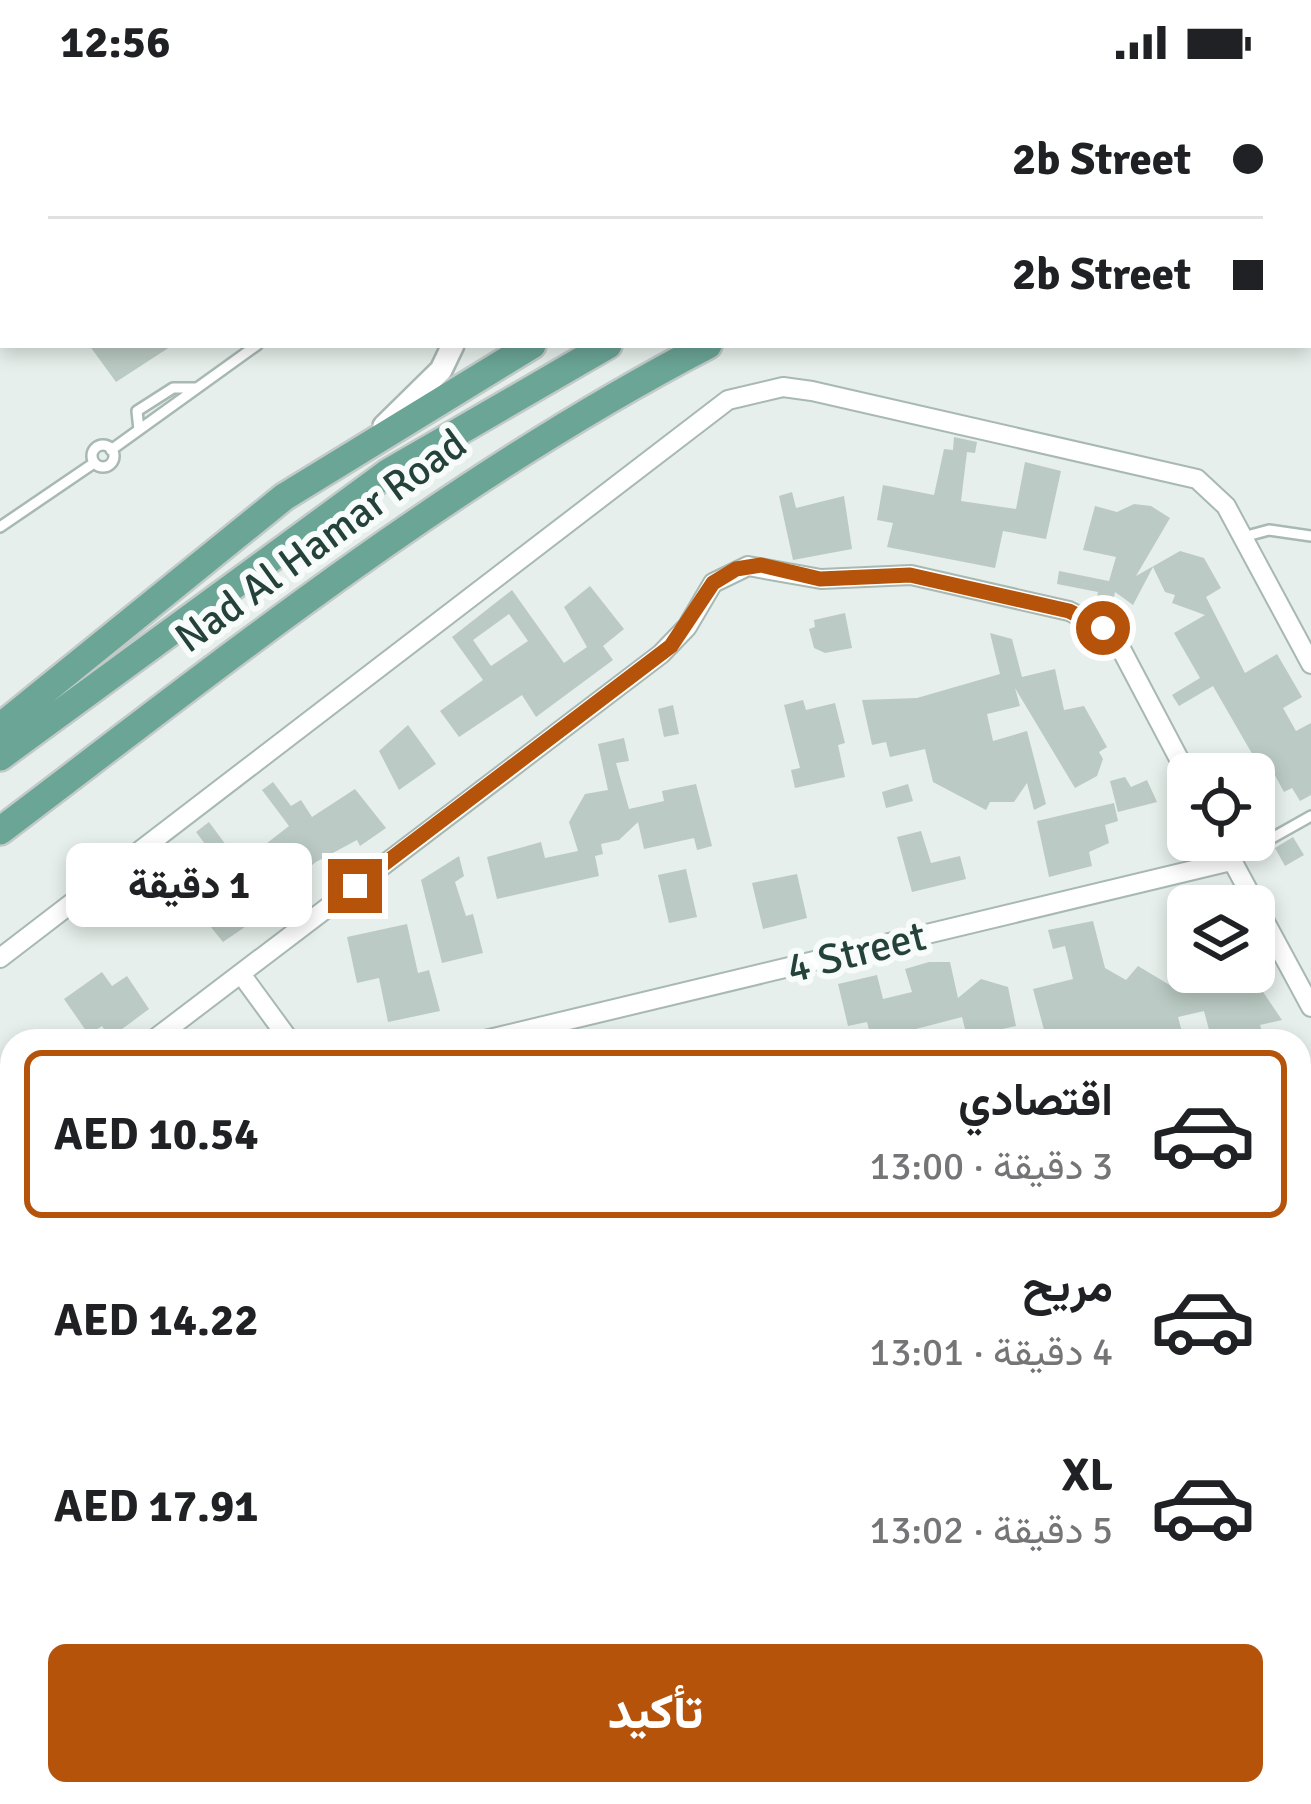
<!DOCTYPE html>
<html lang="ar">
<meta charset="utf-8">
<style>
body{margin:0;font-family:Signika,Vazirmatn,sans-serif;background:#f2f2f2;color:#202124;direction:rtl;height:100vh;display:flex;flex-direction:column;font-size:45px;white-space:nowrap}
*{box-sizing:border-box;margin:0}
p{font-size:39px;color:#757577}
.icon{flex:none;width:66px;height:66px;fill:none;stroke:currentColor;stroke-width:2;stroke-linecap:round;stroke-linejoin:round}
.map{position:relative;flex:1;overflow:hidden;direction:ltr}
.drawer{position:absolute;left:0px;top:945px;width:1311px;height:777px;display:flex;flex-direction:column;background:#fff;border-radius:36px 36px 0 0;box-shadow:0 6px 18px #0003;direction:rtl}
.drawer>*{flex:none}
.guide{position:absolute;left:0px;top:0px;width:1311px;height:264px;box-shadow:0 6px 18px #0003;direction:rtl;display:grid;align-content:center;height:264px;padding:0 48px;background:#fff}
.tools{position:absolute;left:1167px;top:669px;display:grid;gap:24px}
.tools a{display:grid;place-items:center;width:108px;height:108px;border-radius:18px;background:#fff;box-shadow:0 6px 18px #0003;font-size:60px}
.end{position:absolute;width:54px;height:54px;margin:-27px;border:15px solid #b45309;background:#fff;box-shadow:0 0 0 6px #fff}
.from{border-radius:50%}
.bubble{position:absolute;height:84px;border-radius:18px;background:#fff;box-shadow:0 6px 18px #0003;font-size:39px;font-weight:800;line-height:84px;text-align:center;direction:rtl}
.guide b{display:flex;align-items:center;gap:42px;height:114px;font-size:45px}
.guide b+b{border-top:3px solid #e0e0e0}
.guide i{width:30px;height:30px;background:#202124}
ul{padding:21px 0 0;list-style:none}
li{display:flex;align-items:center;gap:36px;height:168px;margin:0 24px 18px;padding:0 24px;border:6px solid transparent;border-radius:18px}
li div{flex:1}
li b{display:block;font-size:45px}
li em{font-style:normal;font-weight:800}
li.current{border-color:#b45309}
li>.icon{width:108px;height:108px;stroke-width:1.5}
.cta{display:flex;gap:24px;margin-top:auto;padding:24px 48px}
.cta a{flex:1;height:138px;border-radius:18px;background:#b45309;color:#fff;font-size:48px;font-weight:800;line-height:138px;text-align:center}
.status{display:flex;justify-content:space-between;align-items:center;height:84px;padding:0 60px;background:#fff;direction:ltr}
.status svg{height:33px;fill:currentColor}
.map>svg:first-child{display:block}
</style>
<div class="status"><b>12:56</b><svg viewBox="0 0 49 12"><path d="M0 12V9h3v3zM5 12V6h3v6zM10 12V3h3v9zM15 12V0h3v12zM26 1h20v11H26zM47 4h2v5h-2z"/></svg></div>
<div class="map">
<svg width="1311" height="1720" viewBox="0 0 1311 1720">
<rect width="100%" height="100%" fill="#e6efeb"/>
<!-- building -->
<path fill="#bbcac4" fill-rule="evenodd" d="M89 261H173L116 298Z
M954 353 977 358 975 369 967 368 961 417 1016 425 1025 378 1061 387 1046 455 1003 447 995 484 887 463 893 439 877 436 883 401 934 411 944 365 953 366Z
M792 408 796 424 844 412 852 465 793 476 779 412Z
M1134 420 1151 422 1170 434 1136 492 1180 467 1204 474 1221 504 1206 513 1245 589 1277 570 1302 613 1283 624 1296 647 1311 639V711L1300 717 1292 704 1284 708 1266 675 1258 680 1213 602 1179 622 1172 611 1200 594 1174 549 1205 531 1172 519 1175 511 1165 508 1153 483 1133 521 1115 508 1112 525 1095 521 1098 508 1057 500 1059 487 1109 497 1116 473 1083 466 1095 422 1117 428Z
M590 502 624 545 603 562 613 576 536 633 522 611 459 653 440 627 483 596 452 553 512 506 564 579 587 563 564 523ZM509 530 528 557 491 582 473 556Z
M845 529 852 564 825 569 814 564 809 545 815 543 814 536Z
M990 549 1012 555 1022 593 1055 585 1064 626 1084 622 1107 663 1099 668 1103 675 1097 692 1075 704 1015 604 1020 622 987 630 993 657 1027 647 1046 720 1034 726 1027 699 1014 718H990L986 726 933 698 925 665 890 673 886 658 872 661 862 616 917 614 1000 590Z
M803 616 806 626 835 619 845 659 838 661 845 693 795 704 791 686 800 684 784 621Z
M673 621 679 650 664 653 658 625Z
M408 641 436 680 399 706 379 667Z
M624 654 629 677 616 679 629 725 664 717 662 707 696 700 712 762 697 766 694 754 644 765 638 738 619 756 601 760 603 770 595 772 599 792 497 815 487 773 541 758 545 774 578 767 569 738 585 710 608 706 598 660Z
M1125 693 1131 703 1147 696 1157 718 1118 728 1110 697Z
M273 698 291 722 301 716 312 733 355 705 386 744 360 762 357 756 316 778 268 815 273 824 223 858 193 821 229 792 196 748 209 738 240 780 289 742 262 706Z
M908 700 913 717 886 724 882 708Z
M1114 719 1118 737 1105 741 1109 759 1089 768 1092 782 1049 793 1037 737Z
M921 747 931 779 960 772 966 795 912 808 897 753Z
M1293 753 1304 771 1285 782 1275 764Z
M459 772 464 792 455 798 466 832 473 830 483 869 442 879 421 796Z
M163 774 184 804 171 812 150 783Z
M686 785 697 833 669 839 658 791Z
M797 790 807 834 763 845 752 799Z
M1093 837 1105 884 1126 896 1138 882 1183 909 1170 862 1188 857V888H1225L1229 903 1254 896V858L1271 886 1255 896 1282 936 1260 941 1265 957H1212L1204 927 1178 933 1182 948 1140 957H1047L1033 905 1073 895 1065 862 1053 865 1048 846Z
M407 840 418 889 429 886 440 927 388 938 379 894 357 899 347 853Z
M929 878H950L958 914 981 895 1008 903 1016 942 967 953 962 933 916 945 918 957H872L867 938 848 942 838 900 877 891 883 915 912 908 905 885Z
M102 888 112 902 127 892 149 925 110 954 102 942 89 951 64 915Z"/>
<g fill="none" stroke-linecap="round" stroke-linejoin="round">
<defs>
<path id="service" d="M197 0 199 3
M356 0 358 3
M409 0 412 3
M563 0 564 3
M687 0 689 3
M590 3 594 0
M826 3 833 0
M859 3 865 0
M139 346 137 327 173 304H195
M92 372a11 11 0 1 1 22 0a11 11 0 1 1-22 0Z
M111 366 257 261
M0 443 94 379
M1243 453 1269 446 1311 452
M1231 777 1311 732
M1299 1648 1301 1621
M1022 1720 1059 1710"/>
<path id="minor" d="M1221 756 1311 923
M0 874 728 316 783 303 812 307 1197 395 1226 422 1311 580
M241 890 290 957
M152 957 661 570 687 543 713 499 748 482 821 495 911 491 1069 527 1103 544 1120 563 1188 692
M481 957 1231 777
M1299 1043 1311 1040
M0 1073 12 1064
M1299 1325 1311 1322
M0 1357 12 1354
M0 1388 12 1441
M1299 1621 1311 1619
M72 1710 74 1720
M976 1710 978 1720
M899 1720 942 1710"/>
<path id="tertiary" d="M306 0 308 3
M339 0 340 3
M384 342 441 286 453 261"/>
<path id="primary" d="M1140 3 1149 0
M1217 3 1224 0
M1291 3 1297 0
M1308 22 1311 21
M0 643 284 413 532 261
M0 673 389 388 608 261
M0 747C230 573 451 395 708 261"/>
<path id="motorway" d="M1069 3 1076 0
M1308 67 1311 66"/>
</defs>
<!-- service casing -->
<use href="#service" stroke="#a8b8b2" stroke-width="14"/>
<!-- minor casing -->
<use href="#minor" stroke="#a8b8b2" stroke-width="22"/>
<!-- tertiary casing -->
<use href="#tertiary" stroke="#a8b8b2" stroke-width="26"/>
<!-- primary casing -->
<use href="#primary" stroke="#c2cac8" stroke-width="32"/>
<!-- motorway casing -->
<use href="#motorway" stroke="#c2cac8" stroke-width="38"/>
<!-- service -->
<use href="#service" stroke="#fff" stroke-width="9"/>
<!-- minor -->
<use href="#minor" stroke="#fff" stroke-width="18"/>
<!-- tertiary -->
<use href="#tertiary" stroke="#fff" stroke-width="21"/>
<!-- primary -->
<use href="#primary" stroke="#6aa596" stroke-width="27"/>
<!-- motorway -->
<use href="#motorway" stroke="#2f6f62" stroke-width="33"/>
</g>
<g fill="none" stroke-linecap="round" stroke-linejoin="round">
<!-- route -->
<path stroke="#b45309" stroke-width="15" d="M355 802 671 562 713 499 736 485 761 481 820 495 910 491 1069 527 1103 544"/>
</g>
<g text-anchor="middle" stroke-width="12" stroke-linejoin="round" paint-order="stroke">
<!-- street labels -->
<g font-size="42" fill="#24423a" stroke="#f7fbf9">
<text transform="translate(320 456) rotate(-36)" y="15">Nad Al Hamar Road</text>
<text transform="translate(856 867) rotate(-14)" y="15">4 Street</text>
</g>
</g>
</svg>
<div class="tools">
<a><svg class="icon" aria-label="locate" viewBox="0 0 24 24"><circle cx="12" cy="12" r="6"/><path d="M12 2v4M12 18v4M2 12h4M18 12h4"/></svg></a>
<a><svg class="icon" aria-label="layers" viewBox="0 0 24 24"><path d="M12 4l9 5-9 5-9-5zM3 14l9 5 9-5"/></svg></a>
</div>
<i class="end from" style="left:1103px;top:544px"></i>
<i class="end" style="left:355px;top:802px"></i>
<div class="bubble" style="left:66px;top:759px;width:246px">1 دقيقة</div>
<div class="guide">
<b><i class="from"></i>2b Street</b>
<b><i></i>2b Street</b>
</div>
<section class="drawer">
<ul>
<li class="current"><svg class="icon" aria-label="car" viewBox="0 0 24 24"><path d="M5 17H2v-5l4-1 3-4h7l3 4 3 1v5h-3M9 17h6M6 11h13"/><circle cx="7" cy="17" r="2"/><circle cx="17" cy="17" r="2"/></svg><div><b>اقتصادي</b><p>3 دقيقة · 13:00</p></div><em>AED 10.54</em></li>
<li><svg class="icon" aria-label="car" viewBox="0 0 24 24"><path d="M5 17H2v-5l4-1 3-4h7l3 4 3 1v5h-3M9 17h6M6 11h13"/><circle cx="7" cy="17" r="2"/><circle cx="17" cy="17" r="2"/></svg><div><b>مريح</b><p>4 دقيقة · 13:01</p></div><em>AED 14.22</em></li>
<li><svg class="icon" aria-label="car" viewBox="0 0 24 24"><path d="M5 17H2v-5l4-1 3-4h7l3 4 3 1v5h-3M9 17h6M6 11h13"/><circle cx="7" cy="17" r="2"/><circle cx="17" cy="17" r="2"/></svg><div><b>XL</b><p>5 دقيقة · 13:02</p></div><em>AED 17.91</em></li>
</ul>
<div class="cta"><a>تأكيد</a></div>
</section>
</div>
